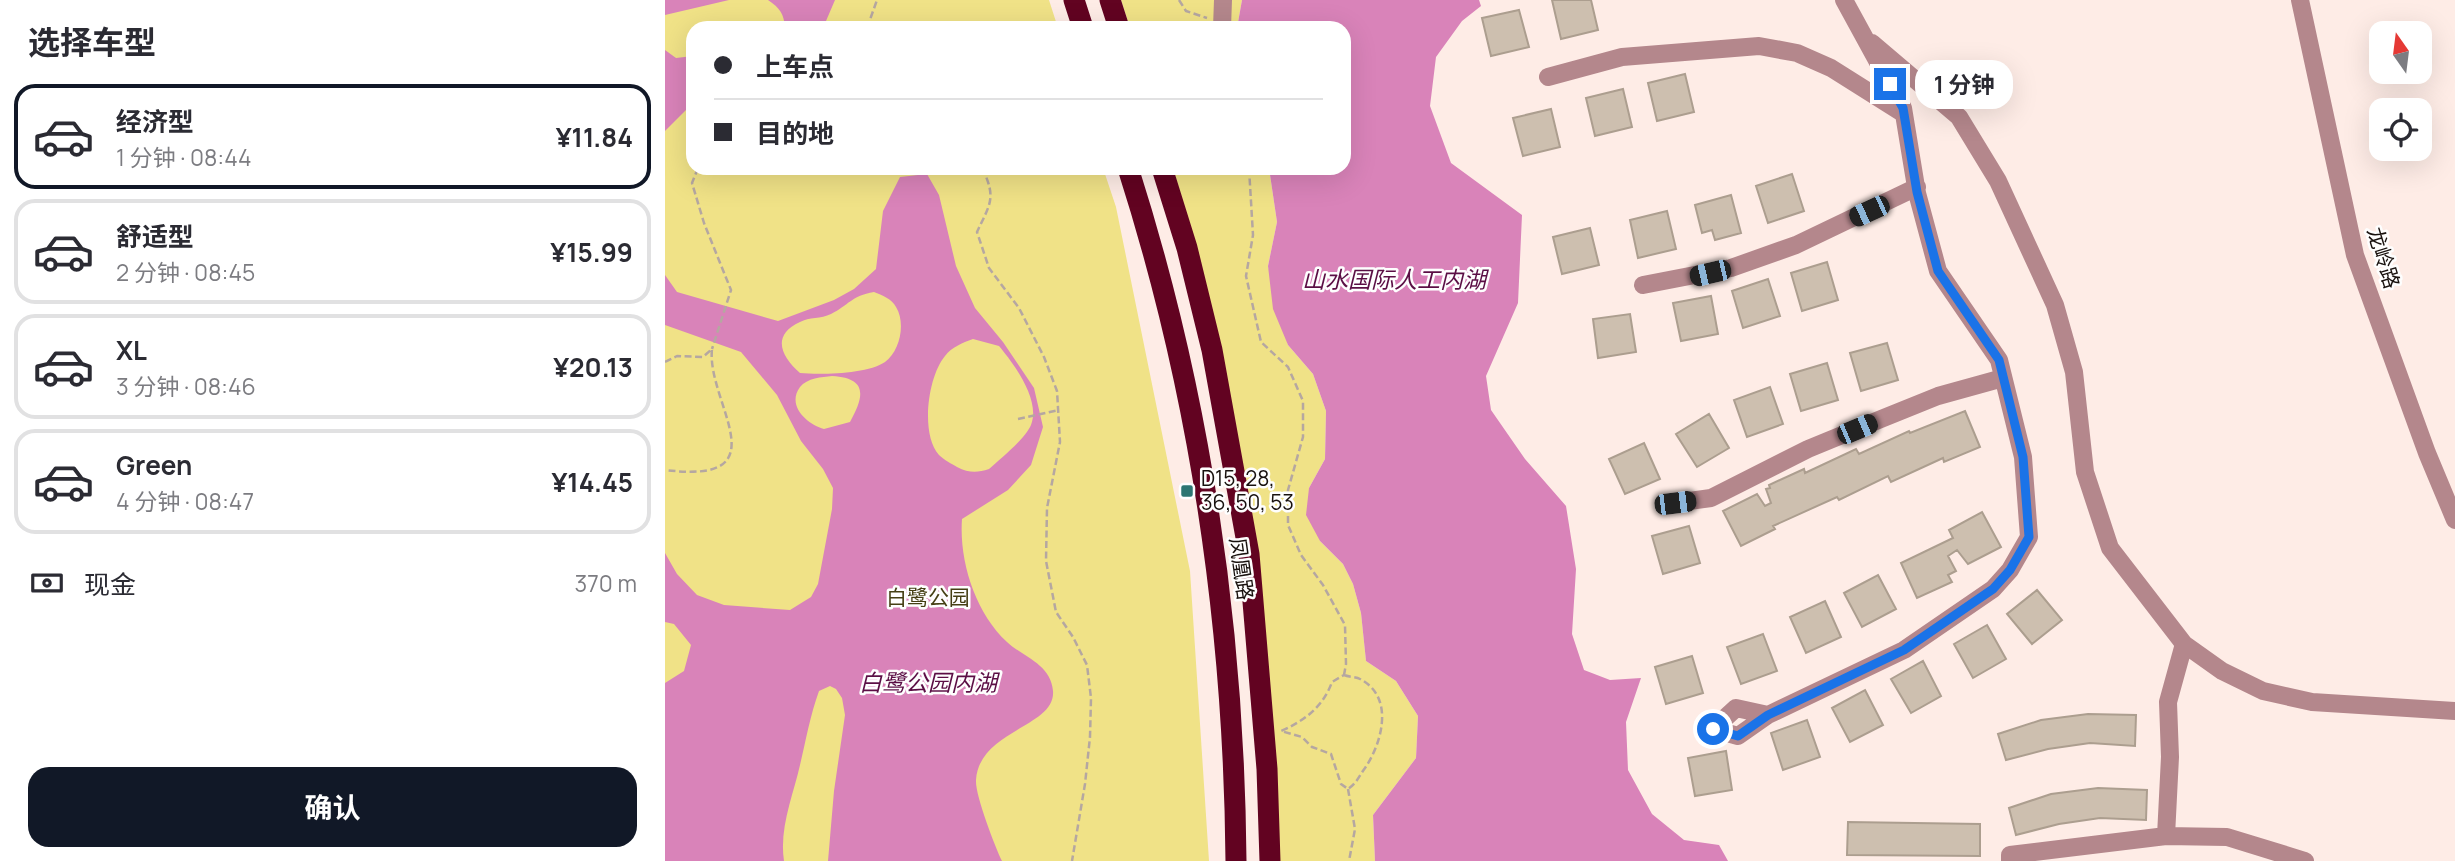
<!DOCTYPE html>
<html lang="zh">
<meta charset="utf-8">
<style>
body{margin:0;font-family:Manrope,"Noto Sans SC",sans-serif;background:#f2f2f3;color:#2b2b33;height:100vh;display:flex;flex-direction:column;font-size:26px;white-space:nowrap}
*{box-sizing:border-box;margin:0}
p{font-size:23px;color:#7c7c81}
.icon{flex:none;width:38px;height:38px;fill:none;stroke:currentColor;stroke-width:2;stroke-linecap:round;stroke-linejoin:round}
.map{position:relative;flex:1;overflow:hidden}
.sheet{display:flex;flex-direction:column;background:#fff;width:665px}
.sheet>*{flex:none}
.guide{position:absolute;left:21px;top:21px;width:665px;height:154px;border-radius:21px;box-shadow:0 7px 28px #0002;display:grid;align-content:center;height:154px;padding:0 28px;background:#fff}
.needle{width:46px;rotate:346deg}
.tools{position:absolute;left:1704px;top:21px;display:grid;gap:14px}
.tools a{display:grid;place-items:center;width:63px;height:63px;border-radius:14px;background:#fff;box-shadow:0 7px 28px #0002;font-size:35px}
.end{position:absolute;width:32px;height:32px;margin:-16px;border:9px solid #1a73e8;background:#fff;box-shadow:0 0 0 4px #fff}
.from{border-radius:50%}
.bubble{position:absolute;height:49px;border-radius:21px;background:#fff;box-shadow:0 7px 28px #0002;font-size:23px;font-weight:700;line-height:49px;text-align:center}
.car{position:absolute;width:21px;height:42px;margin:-21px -10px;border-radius:9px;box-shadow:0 0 5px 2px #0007;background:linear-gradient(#222 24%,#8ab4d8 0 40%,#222 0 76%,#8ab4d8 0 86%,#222 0)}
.guide b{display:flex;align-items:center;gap:24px;height:66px;font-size:26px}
.guide b+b{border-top:2px solid #e1e1e2}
.guide i{width:18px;height:18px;background:#2b2b33}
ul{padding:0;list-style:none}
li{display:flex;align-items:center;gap:21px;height:105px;margin:0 14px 10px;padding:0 14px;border:4px solid #e1e1e2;border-radius:21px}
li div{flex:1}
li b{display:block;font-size:26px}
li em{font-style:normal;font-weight:700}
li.active{border-color:#111827}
li>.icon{width:63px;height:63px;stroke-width:1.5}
h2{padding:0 28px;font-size:32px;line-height:84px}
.pay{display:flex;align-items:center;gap:18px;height:77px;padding:0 28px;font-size:26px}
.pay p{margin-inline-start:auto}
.cta{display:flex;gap:14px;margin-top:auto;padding:14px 28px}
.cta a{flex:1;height:80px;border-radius:21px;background:#111827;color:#fff;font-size:28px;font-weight:700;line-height:80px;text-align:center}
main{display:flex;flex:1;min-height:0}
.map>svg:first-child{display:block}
</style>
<main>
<section class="sheet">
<h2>选择车型</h2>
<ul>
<li class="active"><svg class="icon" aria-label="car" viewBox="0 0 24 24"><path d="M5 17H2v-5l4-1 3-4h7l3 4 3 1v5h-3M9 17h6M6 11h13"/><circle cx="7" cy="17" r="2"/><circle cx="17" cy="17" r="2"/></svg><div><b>经济型</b><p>1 分钟 · 08:44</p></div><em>¥11.84</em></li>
<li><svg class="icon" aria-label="car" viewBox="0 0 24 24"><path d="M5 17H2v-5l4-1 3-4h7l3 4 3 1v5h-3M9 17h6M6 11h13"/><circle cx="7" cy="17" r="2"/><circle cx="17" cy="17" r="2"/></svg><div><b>舒适型</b><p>2 分钟 · 08:45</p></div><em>¥15.99</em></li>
<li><svg class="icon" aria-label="car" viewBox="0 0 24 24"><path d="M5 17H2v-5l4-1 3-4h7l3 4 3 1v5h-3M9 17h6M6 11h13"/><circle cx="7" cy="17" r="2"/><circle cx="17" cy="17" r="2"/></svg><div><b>XL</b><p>3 分钟 · 08:46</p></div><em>¥20.13</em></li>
<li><svg class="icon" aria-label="car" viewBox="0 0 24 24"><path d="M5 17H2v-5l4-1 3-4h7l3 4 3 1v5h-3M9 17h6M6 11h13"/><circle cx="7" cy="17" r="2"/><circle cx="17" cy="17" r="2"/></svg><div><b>Green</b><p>4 分钟 · 08:47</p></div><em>¥14.45</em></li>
</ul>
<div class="pay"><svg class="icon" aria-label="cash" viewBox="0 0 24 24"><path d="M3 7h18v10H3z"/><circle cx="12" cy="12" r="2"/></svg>现金<p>370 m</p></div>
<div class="cta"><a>确认</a></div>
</section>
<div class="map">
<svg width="1790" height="861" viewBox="0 0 1790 861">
<rect width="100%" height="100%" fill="#feece6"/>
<!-- green -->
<path fill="#f0e287" d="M0 0H384L393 28H28V168H438L451 207 525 571 544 861H0Z
M456 0H577L572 28H465Z
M508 168H604L612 222 603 266 623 345 648 374 661 411 660 459 644 488 655 541 678 564 688 584 696 613 701 661 731 681 753 716 751 758 708 815 710 861H613L609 732 530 244Z"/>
<!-- water -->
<path fill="#d983b9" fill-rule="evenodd" d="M0 0H64L0 15Z
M103 0H170L158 28H120C119 14 115 8 103 0Z
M577 0H814L816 6 797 21 771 57 765 106 786 163 857 215 853 303 821 376 826 410 860 459 901 506 911 569 907 634 919 670 945 680 976 678 961 722 963 770 987 814 1019 840 1054 845 1063 861H710L708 815 751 758 753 716 731 681 701 661 696 613 688 584 678 564 655 541 641 515 644 488 660 459 661 411 648 374 623 345 608 309 603 266 612 222 604 168H679V28H572Z
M0 50 11 58 28 56V103L0 131Z
M262 174 274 195 291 266 310 308 338 342 369 388 378 427 366 465 343 490 297 519C294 561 310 612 342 642 358 657 386 664 388 691 391 727 314 730 311 780 310 795 330 846 337 861H163L169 791 180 715 177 698 171 689 165 686 154 691C145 716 141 740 135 765 128 796 114 828 119 861H0V683L19 671 26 645 9 624 0 622V553L12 574 32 595 59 605 125 610 146 597 153 584 167 509 168 488 158 469 136 441 112 395 76 352 0 325V275L12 292 113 321 169 300 189 289 211 269 218 211 235 177ZM209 292C217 295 227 299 231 307 241 323 235 351 220 362 203 374 155 375 135 373 116 357 106 335 135 322 144 317 156 319 166 314 184 305 186 296 209 292ZM308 339 334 346C349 364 376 400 366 425 360 439 336 458 324 469 312 473 304 473 292 467 287 464 279 460 274 455 255 434 263 376 280 356 287 347 297 343 308 339ZM167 376C202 378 200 395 185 422L159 429C143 425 121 406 135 387 142 378 157 377 167 376Z"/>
<!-- building -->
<path fill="#cdbfaf" stroke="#ac9e8f" stroke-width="2" d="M887 0H926L933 30 896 39Z
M854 10 864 47 826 56 817 18Z
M1020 74 1029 112 992 121 983 83Z
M958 89 967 127 930 136 921 98Z
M886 109 895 147 858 156 848 118Z
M1127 174 1139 211 1103 223 1091 186Z
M1066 195 1076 233 1050 240 1047 230 1037 233 1030 205Z
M1002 211 1011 249 973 258 965 220Z
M925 228 934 265 897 274 888 237Z
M1162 262 1173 300 1137 311 1126 273Z
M1103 279 1115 316 1078 328 1067 291Z
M1046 296 1053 334 1016 341 1008 303Z
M965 314 971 352 933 358 928 319Z
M1222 343 1233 380 1196 391 1185 353Z
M1162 363 1173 400 1136 411 1125 374Z
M1105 387 1118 424 1082 437 1069 400Z
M1300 411 1315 447 1279 462 1278 458 1226 482 1223 476 1174 500 1172 497 1108 526 1110 529 1076 546 1058 511 1092 494 1100 506 1106 503 1101 489 1105 488 1104 485 1139 469 1140 473 1191 449 1194 454 1244 431 1245 433Z
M1044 414 1064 448 1032 467 1011 434Z
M979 443 995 479 960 494 944 459Z
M1317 512 1336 547 1303 564 1292 550 1283 556 1291 571 1283 575 1287 582 1252 598 1236 563 1288 538 1284 530Z
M1024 526 1035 563 998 574 987 536Z
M1213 575 1231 609 1197 627 1179 593Z
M1372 590 1397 620 1367 644 1342 614Z
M1160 601 1176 637 1141 653 1125 617Z
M1322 625 1341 659 1308 678 1289 644Z
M1098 634 1112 671 1076 684 1062 647Z
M1027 656 1038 693 1001 704 990 667Z
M1258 661 1276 696 1246 713 1226 679Z
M1200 690 1218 725 1185 742 1167 708Z
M1423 714 1471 715 1470 746 1425 743 1383 749 1341 760 1333 734 1376 720Z
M1142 720 1155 757 1118 770 1106 733Z
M1061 751 1067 790 1030 796 1023 758Z
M1433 788 1482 790 1481 820 1435 818 1394 824 1351 835 1344 808 1386 794Z
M1183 822 1315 824V856L1182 855Z"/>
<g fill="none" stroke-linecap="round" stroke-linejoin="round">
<!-- path -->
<path stroke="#b5a7a1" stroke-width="2.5" stroke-dasharray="7 3.5" stroke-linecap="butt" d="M514 0 521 11 542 18
M202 28 212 0
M33 168 27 183 39 223 66 290 47 349
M317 168C332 198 325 204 312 232L324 268 354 308 379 357 392 391 395 442 382 508 381 561 391 612 408 637 422 665 426 698 425 737 420 784 407 861
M584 168 588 235 581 276 596 342 623 367 638 401V437L623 490V525L636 555 658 585 680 625 681 664 679 675
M0 362 12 356 38 357 47 349C41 402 119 485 0 470
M353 419 394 410
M679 675C684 677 691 677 695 679 730 697 717 743 700 768 694 776 692 783 683 789L676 784 666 754 647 747 637 737 616 731C639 721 658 707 667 682Z
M683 789 690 829 684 861"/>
<!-- minor -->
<path stroke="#b4878c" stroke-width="18" d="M1635 0 1690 255 1762 453 1790 520
M557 28 558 0
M1207 43 1294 117 1333 181 1390 305 1409 372 1420 472 1445 548 1519 644 1557 671 1598 691 1647 702 1790 711
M883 77 957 57 1094 46 1132 53 1166 68 1239 114
M978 285 1066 268 1131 245 1252 187
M1010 503 1046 498 1143 449 1216 419 1273 396 1338 378
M1103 715 1071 708 1048 729 1073 736 1103 715 1239 650 1328 589 1345 570 1364 537 1358 457 1334 360 1273 271 1252 193 1238 108 1179 0
M1501 836 1562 837 1640 861
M1345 861V855L1501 836 1505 757 1503 702 1519 644"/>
<!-- highway -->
<path stroke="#620321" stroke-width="21" d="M409 0 418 28
M445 0 454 28
M463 168C535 393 569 625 571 861
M497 168 522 248 547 350 584 554 602 769 605 861"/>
</g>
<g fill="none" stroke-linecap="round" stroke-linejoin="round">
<!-- route -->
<path stroke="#1a73e8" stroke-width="9" d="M1048 729 1073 736 1103 715 1239 650 1328 589 1345 570 1364 537 1358 457 1334 360 1273 271 1252 192 1238 108 1225 84"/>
</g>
<!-- markers -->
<rect fill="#2d7672" stroke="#fefefe" stroke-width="2.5" x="515" y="484" width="14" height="14" rx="3.5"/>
<g text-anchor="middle" stroke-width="5" stroke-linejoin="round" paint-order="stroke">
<!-- street labels -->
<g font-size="21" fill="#18110e" stroke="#fefefe">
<text transform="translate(1718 258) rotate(73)" y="7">龙岭路</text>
<text transform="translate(576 569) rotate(82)" y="7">凤凰路</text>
</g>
<!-- poi labels -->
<g font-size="21" fill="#18110e" stroke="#fefefe" text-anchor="start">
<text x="536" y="486">D15, 28,<tspan x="536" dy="24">36, 50, 53</tspan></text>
</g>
<!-- park labels -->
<g font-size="21" fill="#453f14" stroke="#fefefe">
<text x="263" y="605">白鹭公园</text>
</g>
<!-- water labels -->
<g font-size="23" font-style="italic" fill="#5b0e45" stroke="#fefefe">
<text x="729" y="288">山水国际人工内湖</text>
<text x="263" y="691">白鹭公园内湖</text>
</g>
</g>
</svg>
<div class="tools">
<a><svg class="needle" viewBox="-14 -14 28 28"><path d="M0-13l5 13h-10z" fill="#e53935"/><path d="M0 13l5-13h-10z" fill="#7c7c81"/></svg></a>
<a><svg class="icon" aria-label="locate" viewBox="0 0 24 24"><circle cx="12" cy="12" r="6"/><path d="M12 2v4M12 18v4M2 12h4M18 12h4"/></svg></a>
</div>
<i class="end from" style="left:1048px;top:729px"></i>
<i class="end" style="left:1225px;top:84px"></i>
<div class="bubble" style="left:1250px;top:60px;width:98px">1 分钟</div>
<i class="car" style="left:1204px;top:211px;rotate:245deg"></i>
<i class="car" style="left:1045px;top:273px;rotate:257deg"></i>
<i class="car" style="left:1192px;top:429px;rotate:67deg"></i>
<i class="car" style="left:1010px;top:503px;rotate:83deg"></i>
<div class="guide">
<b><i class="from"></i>上车点</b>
<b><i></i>目的地</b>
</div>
</div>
</main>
